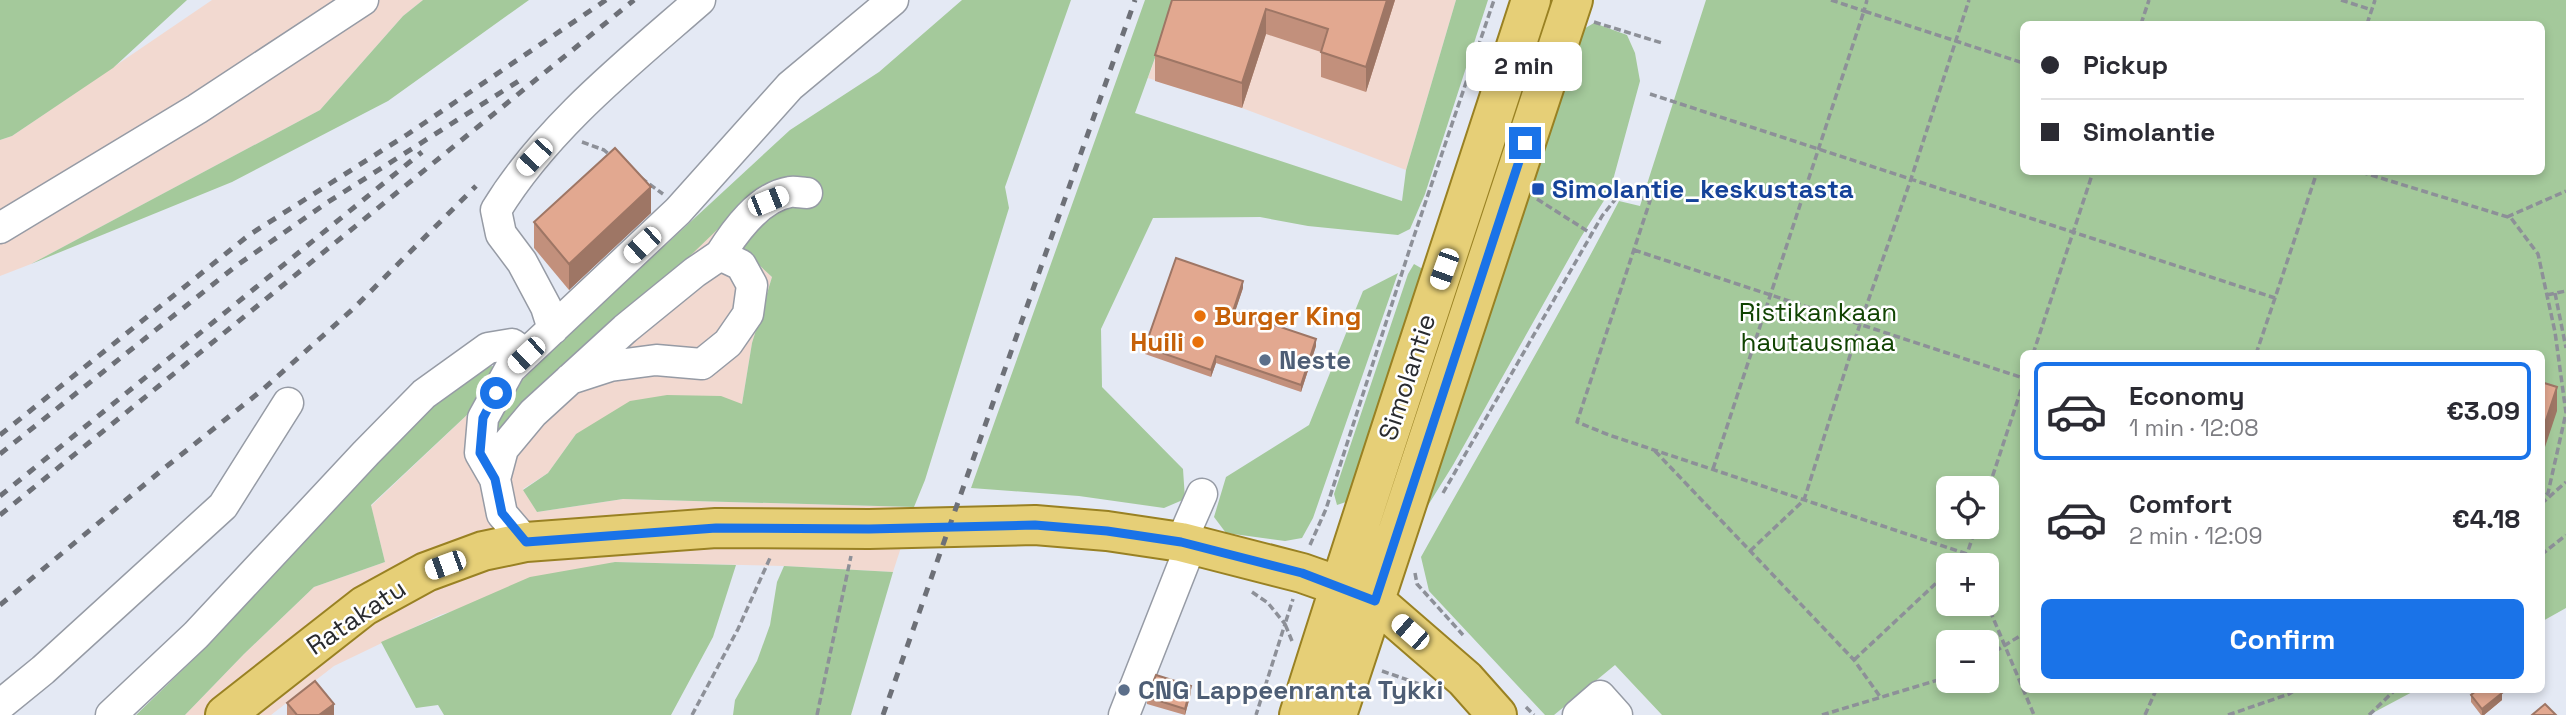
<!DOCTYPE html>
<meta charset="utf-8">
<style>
body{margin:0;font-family:"Space Grotesk",sans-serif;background:#f7f7f7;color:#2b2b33;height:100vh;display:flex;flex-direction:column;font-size:26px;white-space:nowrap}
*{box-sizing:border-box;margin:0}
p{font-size:23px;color:#7c7c81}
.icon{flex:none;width:38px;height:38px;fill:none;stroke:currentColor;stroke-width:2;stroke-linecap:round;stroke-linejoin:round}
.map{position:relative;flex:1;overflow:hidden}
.drawer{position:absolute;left:2020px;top:350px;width:525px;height:343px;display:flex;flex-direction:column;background:#fff;border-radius:10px;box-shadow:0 4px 10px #0003}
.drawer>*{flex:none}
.top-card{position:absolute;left:2020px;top:21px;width:525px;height:154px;border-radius:10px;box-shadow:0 4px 10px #0003;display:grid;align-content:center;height:154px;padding:0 21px;background:#fff}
.tools{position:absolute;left:1936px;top:476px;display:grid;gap:14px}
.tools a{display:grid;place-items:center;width:63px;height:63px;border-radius:10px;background:#fff;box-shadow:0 4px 10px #0003;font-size:35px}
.end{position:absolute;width:32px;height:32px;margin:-16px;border:9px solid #1a73e8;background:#fff;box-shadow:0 0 0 4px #fff}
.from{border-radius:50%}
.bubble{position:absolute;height:49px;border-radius:10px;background:#fff;box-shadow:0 4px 10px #0003;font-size:23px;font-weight:800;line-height:49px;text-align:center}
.car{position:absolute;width:21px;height:42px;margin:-21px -10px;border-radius:9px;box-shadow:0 0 5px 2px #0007;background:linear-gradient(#fff 24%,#345 0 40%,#fff 0 76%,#345 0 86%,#fff 0)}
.top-card b{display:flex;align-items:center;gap:24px;height:66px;font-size:26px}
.top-card b+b{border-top:2px solid #e1e1e2}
.top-card i{width:18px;height:18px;background:#2b2b33}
ul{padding:12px 0 0;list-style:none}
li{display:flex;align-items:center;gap:21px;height:98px;margin:0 14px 10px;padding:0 7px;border:4px solid transparent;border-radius:10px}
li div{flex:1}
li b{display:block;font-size:26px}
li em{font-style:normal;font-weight:800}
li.current{border-color:#1a73e8}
li>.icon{width:63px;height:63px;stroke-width:1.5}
.button{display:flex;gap:14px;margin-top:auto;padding:14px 21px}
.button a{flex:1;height:80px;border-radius:10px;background:#1a73e8;color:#fff;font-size:28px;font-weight:800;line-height:80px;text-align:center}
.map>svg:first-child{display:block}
</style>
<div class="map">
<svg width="2566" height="715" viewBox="0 0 2566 715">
<rect width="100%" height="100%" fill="#e4e9f4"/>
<!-- industrial -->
<path fill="#f2d9d0" d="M212 0H423L403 16 320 110 31 264 0 276V140L12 136Z
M1176 0H1456L1406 170 1242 108 1148 78Z
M719 227 772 277 752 343 742 404 576 434 548 473 523 489 537 512 623 499 914 507 893 572 784 566 615 562 440 615 334 666 271 715H185L244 654 314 587 385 562 371 506 485 398 493 366 645 299Z"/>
<!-- green -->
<path fill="#a4c99b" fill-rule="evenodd" d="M0 0H187L113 68 12 136 0 140Z
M423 0H529L388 101 232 182 31 264 320 110 403 16Z
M962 0H1071L1005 187 1009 208 925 480 914 507 623 499 537 512 523 490 548 473 576 434 630 401 667 395 721 396 742 404 752 343 772 277 719 228 503 436 489 440 496 406 568 335 790 130 879 72Z
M1145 0H1176L1135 113 1402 201 1406 170 1456 0H1488L1425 194 1410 229 1398 235 1308 226 1260 217 1153 218 1101 329 1102 387 1183 469 1185 499 1164 508 1079 496 971 488Z
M1706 0H2566V608L2541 622V354H2023V690H2416L2369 715H1662L1615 665 1554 715H1545L1429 591 1421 557C1487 438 1556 322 1619 201L1640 206ZM2023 24H2541V172H2023ZM1948 488H1986V527H1948ZM1948 565H1986V604H1948ZM1948 642H1986V681H1948Z
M1594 23 1627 35 1635 53 1640 81 1610 191 1581 237 1453 465 1414 528 1485 317 1518 233 1575 34Z
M1414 264 1428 272 1355 499 1337 505 1334 494 1408 274Z
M1398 273 1313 518 1302 538 1285 541 1226 533 1214 517 1226 477 1309 425 1363 291Z
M493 366 485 398 371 505 385 562 314 587 244 654 185 715H136L196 657 410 420 477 368Z
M615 562 736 565 713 637 671 715H444L438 705 416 708 381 642 530 577Z
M784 566 893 572 851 715H733L735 700 757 661 770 625 777 582Z"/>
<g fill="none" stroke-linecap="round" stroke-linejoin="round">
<defs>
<path id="minor" d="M0 228 197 109 363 0
M720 255C735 231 759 197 790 192 795 191 802 193 807 193
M553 329 546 307 522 262 501 234 496 210C546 128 628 63 700 0
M495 479 480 453 483 418 510 369 678 211 790 86 893 0
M526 542 502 514 495 479 503 449 533 413 625 329 695 272 720 255 741 265 752 285 748 314 728 343 702 364 656 360 610 366 570 379
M1181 542 1202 494
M0 705 43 670 223 506 288 403
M111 715 196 635 366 453 424 394 488 348 512 344 526 354
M1124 715 1191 545
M1578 715 1600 696 1617 715"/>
<path id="major" d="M225 715 364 606 426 572 483 551 526 542 716 528 869 529 1035 525 1107 531 1181 542 1302 573 1339 586 1375 601 1465 679 1497 715
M1299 715C1374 476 1454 238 1531 0
M1337 715 1573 0"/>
</defs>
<!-- minor casing -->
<use href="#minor" stroke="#969ba5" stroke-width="33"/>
<!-- major casing -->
<use href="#major" stroke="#998123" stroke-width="42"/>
<!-- path -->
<path stroke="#8d9098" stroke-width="3.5" stroke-dasharray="7 3.5" stroke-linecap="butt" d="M1831 0 1864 11 1867 0
M2341 0 2372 10
M1594 22 1662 43
M2141 24 2149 0
M2367 24 2375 0
M1650 94 2275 298 2317 172
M582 142 604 150 612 157
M2361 172 2511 218 2538 254 2555 332 2566 413 2548 493 2541 499
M641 178 663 194
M1537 199 1592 234
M2507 217 2566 191
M1634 250 2023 378
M2555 293 2566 348
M2547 295 2566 291
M2033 354 2093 172
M2256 354 2275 298
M1655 451 1854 660 1881 698
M1713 469 1864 11 2023 63
M1443 493 1602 216 1622 191 1650 201 1577 422 1609 435 1967 554 1972 565
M1986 496 2023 384
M2541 504 2566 482
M1310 545 1326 509 1410 248 1494 0
M1750 551 1804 500 1860 324 1911 179 1969 0
M2541 555 2566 535
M1955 565 1967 554 1976 527
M1415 573 1417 584 1463 635
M1252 592 1268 603 1285 624 1256 715
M1986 601 2034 715
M1292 641 1285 624 1293 599
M1986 657 2023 634
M1854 660 1948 572
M1382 671 1428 687
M1526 707 1534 715
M692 715 738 629 770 558
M817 715 851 556
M1822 715 1948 677
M2145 715 2156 690
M2228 715 2289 694 2295 690
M2369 715 2395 690"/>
<!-- minor -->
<use href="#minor" stroke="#fff" stroke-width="30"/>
<!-- major -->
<use href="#major" stroke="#e6cf77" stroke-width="38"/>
<!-- rail -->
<path stroke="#6d7077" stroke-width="5" stroke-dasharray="9 9" stroke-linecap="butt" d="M0 435 249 235 408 134 606 0
M0 454 236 266 328 202 525 77
M0 496 422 152
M0 515 634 0
M0 605 162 470 261 391 354 308 476 186
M883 715 1135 0"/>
</g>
<!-- wall -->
<path fill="#c2907c" d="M1172 0H1395L1366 92 1321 77V52L1266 34 1242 108 1155 81V55Z
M651 213 569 290 534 248V222Z
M1243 288 1235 311 1316 346 1301 392 1216 363 1211 377 1145 354V347Z
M1191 693 1185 715 1147 704V697Z
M2471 695 2502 700 2484 715H2481L2471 702Z
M287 703 334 715H287Z"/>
<!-- shaded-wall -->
<path fill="#9e7665" d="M1387 0H1395L1366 92V67Z
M1266 9V34L1242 108V83Z
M651 187V213L569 290V264Z
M1243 281V288L1233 318V311Z
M1316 339V346L1301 392V385Z
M1216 356V363L1211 377V370Z
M2557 387V411L2541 459V435Z
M1191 686V693L1185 715V709Z
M2502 693V700L2484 715H2482V709Z
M334 704V715H319Z"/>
<!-- building -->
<path fill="#e2a890" stroke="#9e7665" stroke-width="2" d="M1172 0H1387L1366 67 1321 52 1328 29 1266 9 1242 83 1155 55Z
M615 148 651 187 569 264 534 222Z
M1176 258 1243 281 1233 311 1316 339 1301 385 1216 356 1211 370 1145 347Z
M2541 382 2557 387 2541 435Z
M1156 675 1191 686 1185 709 1147 697Z
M315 681 334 704 319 715H297L287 703Z
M2477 690H2499L2502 693 2482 709 2471 695Z
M2545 704 2556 715H2532Z"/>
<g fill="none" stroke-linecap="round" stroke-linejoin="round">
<!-- route -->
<path stroke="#1a73e8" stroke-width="9" d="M496 393 483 418 480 453 495 479 502 513 526 542 716 528 869 529 1035 525 1107 531 1181 542 1302 573 1375 601 1525 143"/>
</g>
<!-- markers -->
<rect fill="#1a4fb4" stroke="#fff" stroke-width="2.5" x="1531" y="182" width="14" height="14" rx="3.5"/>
<g fill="#e8710a" stroke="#fff" stroke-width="2.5">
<circle cx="1200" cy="316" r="7"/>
<circle cx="1198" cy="342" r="7"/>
</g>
<g fill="#5c6f8a" stroke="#fff" stroke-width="2.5">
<circle cx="1265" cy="360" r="7"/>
<circle cx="1124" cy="690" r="7"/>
</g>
<g text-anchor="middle" stroke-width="5" stroke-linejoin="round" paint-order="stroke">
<!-- transit labels -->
<g font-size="26" font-weight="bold" fill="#164399" stroke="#fff" text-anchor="start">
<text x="1552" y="198">Simolantie_keskustasta</text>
</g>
<!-- park labels -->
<g font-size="26" fill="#114402" stroke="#fff">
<text x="1818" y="321">Ristikankaan<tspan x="1818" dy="30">hautausmaa</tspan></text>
</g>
<!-- food labels -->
<g font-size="26" font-weight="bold" fill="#c56008" stroke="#fff" text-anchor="start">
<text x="1214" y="325">Burger King</text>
<text x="1184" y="351" text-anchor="end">Huili</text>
</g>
<!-- service labels -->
<g font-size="26" font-weight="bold" fill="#4e5e75" stroke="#fff" text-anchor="start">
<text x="1279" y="369">Neste</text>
<text x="1138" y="699">CNG Lappeenranta Tykki</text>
</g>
<!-- street labels -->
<g font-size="26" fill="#292b2f" stroke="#fff">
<text transform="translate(1407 377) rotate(-72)" y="9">Simolantie</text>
<text transform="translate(356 617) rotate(-34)" y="9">Ratakatu</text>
</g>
</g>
</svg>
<div class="tools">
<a><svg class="icon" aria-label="locate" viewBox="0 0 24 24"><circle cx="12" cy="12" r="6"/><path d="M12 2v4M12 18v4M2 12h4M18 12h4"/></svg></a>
<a>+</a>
<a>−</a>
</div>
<i class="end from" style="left:496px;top:393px"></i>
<i class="end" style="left:1525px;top:143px"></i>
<div class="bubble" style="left:1466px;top:42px;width:116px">2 min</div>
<i class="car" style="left:534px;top:157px;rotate:223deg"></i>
<i class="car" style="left:768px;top:201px;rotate:68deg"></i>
<i class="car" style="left:642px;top:245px;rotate:227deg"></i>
<i class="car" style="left:1444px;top:269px;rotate:200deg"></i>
<i class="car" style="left:526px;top:355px;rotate:227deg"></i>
<i class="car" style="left:445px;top:565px;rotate:250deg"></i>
<i class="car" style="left:1410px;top:632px;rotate:311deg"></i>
<div class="top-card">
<b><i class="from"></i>Pickup</b>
<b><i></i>Simolantie</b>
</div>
<section class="drawer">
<ul>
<li class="current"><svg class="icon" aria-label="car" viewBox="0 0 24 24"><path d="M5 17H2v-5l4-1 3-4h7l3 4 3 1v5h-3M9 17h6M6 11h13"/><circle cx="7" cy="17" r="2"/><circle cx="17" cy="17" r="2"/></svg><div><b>Economy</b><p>1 min · 12:08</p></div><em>€3.09</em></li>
<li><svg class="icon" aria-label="car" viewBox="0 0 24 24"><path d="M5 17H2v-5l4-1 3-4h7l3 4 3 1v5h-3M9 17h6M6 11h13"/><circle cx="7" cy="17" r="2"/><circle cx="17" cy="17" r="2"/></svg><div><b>Comfort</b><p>2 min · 12:09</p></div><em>€4.18</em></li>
</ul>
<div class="button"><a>Confirm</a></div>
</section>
</div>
